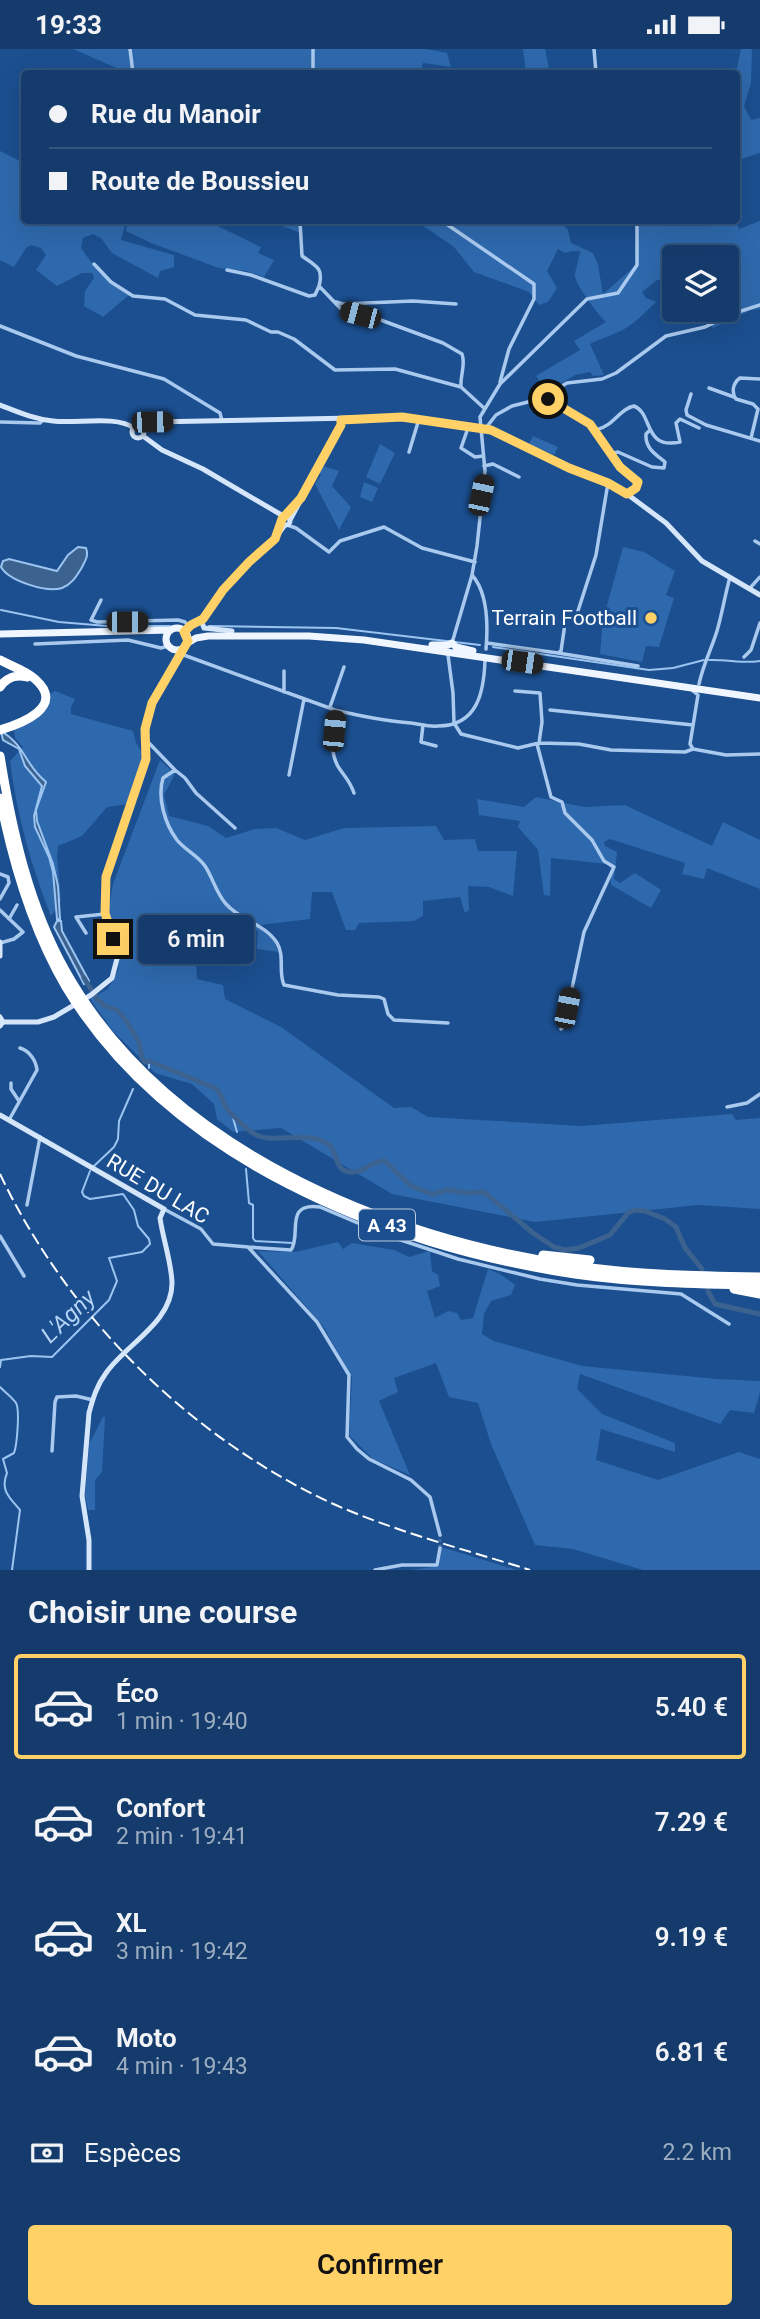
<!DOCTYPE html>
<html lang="fr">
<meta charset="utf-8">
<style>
body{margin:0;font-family:Roboto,sans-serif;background:#214673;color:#f1f3f6;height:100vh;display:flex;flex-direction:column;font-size:26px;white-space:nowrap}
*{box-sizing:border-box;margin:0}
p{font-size:23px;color:#9dadc1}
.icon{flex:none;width:38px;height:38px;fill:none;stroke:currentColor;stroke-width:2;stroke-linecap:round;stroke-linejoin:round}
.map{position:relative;height:1521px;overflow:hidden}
.drawer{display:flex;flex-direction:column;background:#143b6b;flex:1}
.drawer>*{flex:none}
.guide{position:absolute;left:21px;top:21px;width:719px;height:154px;border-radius:7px;box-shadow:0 7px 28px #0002,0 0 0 2px #33557e;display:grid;align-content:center;height:154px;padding:0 28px;background:#143b6b}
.controls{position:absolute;left:662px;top:196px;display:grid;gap:14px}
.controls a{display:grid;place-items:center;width:77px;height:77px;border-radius:7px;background:#143b6b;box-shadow:0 7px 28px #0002,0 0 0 2px #33557e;font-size:35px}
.end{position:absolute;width:32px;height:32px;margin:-16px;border:9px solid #ffd166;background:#111;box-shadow:0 0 0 4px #111}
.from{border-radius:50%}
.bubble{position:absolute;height:49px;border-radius:7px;background:#143b6b;box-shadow:0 7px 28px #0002,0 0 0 2px #33557e;font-size:23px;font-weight:600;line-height:49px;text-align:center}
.car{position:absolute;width:21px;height:42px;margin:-21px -10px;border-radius:9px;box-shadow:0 0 5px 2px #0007;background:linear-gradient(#222 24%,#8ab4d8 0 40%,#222 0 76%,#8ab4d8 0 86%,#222 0)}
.guide b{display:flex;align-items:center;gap:24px;height:66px;font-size:26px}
.guide b+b{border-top:2px solid #33557e}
.guide i{width:18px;height:18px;background:#f1f3f6}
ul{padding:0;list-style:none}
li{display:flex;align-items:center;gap:21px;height:105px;margin:0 14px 10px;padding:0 14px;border:4px solid transparent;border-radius:7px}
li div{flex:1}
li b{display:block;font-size:26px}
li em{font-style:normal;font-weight:600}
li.active{border-color:#ffd166}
li>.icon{width:63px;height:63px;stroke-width:1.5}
h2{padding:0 28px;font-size:32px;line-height:84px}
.pay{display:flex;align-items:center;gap:18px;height:77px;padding:0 28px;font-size:26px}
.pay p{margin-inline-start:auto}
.button{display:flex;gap:14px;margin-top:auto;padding:14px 28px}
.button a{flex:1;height:80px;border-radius:7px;background:#ffd166;color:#111;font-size:28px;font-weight:600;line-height:80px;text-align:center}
.status{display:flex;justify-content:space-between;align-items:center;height:49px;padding:0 35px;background:#143b6b;direction:ltr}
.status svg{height:19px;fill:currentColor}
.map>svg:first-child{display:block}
</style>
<div class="status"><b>19:33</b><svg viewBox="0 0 49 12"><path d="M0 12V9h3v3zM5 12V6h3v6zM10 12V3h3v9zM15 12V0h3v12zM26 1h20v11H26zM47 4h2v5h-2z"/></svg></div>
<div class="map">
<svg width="760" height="1521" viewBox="0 0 760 1521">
<rect width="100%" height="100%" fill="#1b4f8f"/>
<!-- green -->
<path fill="#2e69ad" d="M73 0H426L447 4 451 18 423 14 421 21 414 22 413 24H128Z
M523 0H545L550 24H526Z
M741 0H752L751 34 744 57 751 71 760 69V104L741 110 737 129 739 108H737V24H706L737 19Z
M0 102 24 114V172H126L121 191 174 206V218L160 222 158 229 112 204 101 189 93 185 83 189 81 199C94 219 109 232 129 246L103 268 84 257 85 242 94 229 92 224H82L57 237 36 221 46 206 41 199 31 196 26 199 14 218 0 211Z
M127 172H207L261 198 258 204 274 211 264 228 246 222 219 219 151 194 126 182Z
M269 172H301V184Z
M416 172H560L568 181 571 194 593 204 598 216 603 245 636 216 637 172H735L739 180 760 172V260L751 261 713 279 710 273 712 261H726V208H674V229L657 231 642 243 646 249 656 253C644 264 632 278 616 284 607 288 599 290 590 295L604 326 593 327 590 323 575 326 547 343 536 327 580 301 574 292 606 273C600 268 573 233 575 225 576 218 579 211 580 202H572L565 204 558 200 547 222 557 239 548 253 539 256 529 243 474 223 454 198Z
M533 387 558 398 554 406 529 395Z
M380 395 395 404 380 435 366 428Z
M323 417 339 422 332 437 351 458 339 481 315 435 321 426 319 424Z
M364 433 378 439 372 453 360 448Z
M623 498 644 503 675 522 666 546 674 549 659 598 646 597 642 613 600 605 603 571Z
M55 642 75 650 71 658V665L133 682 136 694 144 707 129 755 107 758 82 787 58 797 57 808 61 852 51 867C31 816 17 767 10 712L23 698 15 689 14 680 37 669 48 646Z
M160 711 175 725 164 746 169 767 208 777 226 789 255 780 276 779 305 791 344 779 436 777 444 791 475 790 478 802H517L513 847 489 838 468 837 469 861 465 864 460 848 423 852V867L414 872 359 874 355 881H346L332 843H312L310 870 261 876 272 889 279 903 257 900 258 882 235 876 233 883 194 870 197 930 223 936 225 950 281 978 394 1059 411 1058 428 1068 581 1077 732 1065 736 1071 760 1069V1160L698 1156 535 1173 392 1145 281 1079 233 1083 217 1070 214 1055 192 1035 155 1024 113 982 90 950 108 940 118 922 120 906 108 864 113 835Z
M536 748 584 758 625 756 712 797 723 773 760 791V840L707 819 704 830 682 825 685 814 610 790 604 793 605 797 617 803 614 830 620 834 635 824 661 841 651 859 611 836V820L607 815 551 809 550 847 544 846 538 801 518 778 520 772 479 766 477 750 524 758Z
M338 1193 343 1200 352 1194 394 1201 409 1208 430 1202 432 1222 438 1226 440 1237 427 1242 435 1269 448 1262 457 1264 461 1271 473 1269 488 1220 500 1225 515 1236 511 1246 491 1252 484 1265 482 1285 494 1292 582 1317 717 1330 760 1332V1343L754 1364 730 1361 720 1375 580 1325 577 1340 602 1365 675 1394V1403L601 1380 596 1411 658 1431 739 1403 760 1410V1521H643L573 1500 535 1496 491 1395 478 1354 449 1348 436 1314 394 1329 398 1343 379 1352 410 1426 373 1410 349 1386 352 1328 323 1277 258 1202 295 1203Z
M103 1368H105L102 1423 95 1431V1461H88L85 1446 89 1395Z
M441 1498 517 1521H411L439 1517Z"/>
<!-- water -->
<path fill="#3c6290" stroke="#9cc4f0" stroke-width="2" d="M78 498 86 499C89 507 85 512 81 520 76 528 72 535 62 539 47 544 9 532 1 518L3 512 9 510 57 522 68 506Z
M1 682C26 697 24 715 46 733L36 761 37 772 53 815 58 837 60 870H57L53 823 49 808 35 778 34 767 42 737 25 717 19 700 3 691Z
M57 872H61L62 882 89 932 84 935 54 878Z"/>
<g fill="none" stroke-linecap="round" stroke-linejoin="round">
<!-- stream -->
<path stroke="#9cc4f0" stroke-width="2" d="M1 561 59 573 107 577H170
M209 577 336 579 480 596
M493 598 649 621 673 619 704 611
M709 611C723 610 749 615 760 612
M149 1019V1012
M231 1062 237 1083
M94 1117 114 1098 118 1090 119 1072 133 1040
M246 1120 249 1154 253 1156V1189L255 1192 293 1194
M0 1318 1 1311 31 1307 52 1308 109 1251 117 1232 109 1209 142 1203 150 1195 149 1190 138 1177 134 1161 123 1145 90 1150 84 1147 82 1143 90 1122
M0 1338C5 1343 13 1349 16 1354 20 1361 17 1396 14 1404L3 1410 7 1424C0 1441 9 1448 20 1461L12 1521"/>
<!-- river -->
<path stroke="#3c6290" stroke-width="5" d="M84 929 97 950 105 957 117 961 127 973 139 993 142 1009 145 1013 149 1012 215 1039C222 1045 221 1050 226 1058 230 1065 246 1079 253 1084 271 1097 306 1080 328 1095 339 1103 333 1121 350 1123 363 1125 372 1111 385 1112L411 1137 432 1145 448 1141 466 1144 484 1143 533 1184 554 1198 565 1201 579 1199 610 1186 628 1164 635 1161 645 1162 665 1170 676 1178 685 1199 702 1220
M708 1242 715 1255 760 1265"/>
<!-- street-tunnel -->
<path stroke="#3d69a0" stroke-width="3.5" stroke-dasharray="3.5 2" stroke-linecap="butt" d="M440 1499V1486"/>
<!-- street -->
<path stroke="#a9c9ee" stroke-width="3.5" d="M130 0 133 24
M313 0V24
M594 0 596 24
M300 172 302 207C316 217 324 219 319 237L342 261 378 270 443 294 462 305C466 316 460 326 461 338
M442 172 534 235V250L509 300 500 333
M94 215 111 233 133 247 165 250 195 266 246 271 271 283H278L294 290 335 321 395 320 461 338 484 359
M227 221 251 226 309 247 315 246 319 237
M336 253 343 255 413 252 456 255
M0 277 76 307 164 330 220 364 222 372
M709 339 734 348
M691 345 686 361 687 366 706 376 760 392
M546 347 596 381
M0 373 40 374 42 372
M468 379 461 399 475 408 483 407
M485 380 496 366 512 357 540 350 567 334 602 330 616 324 666 287 705 278 735 264 760 256
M751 389 758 360 753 355 736 350C731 343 733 334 740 329L760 330
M409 403 419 370
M610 405 618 403 652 418 664 419 665 413C655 405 645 399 646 385L649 382
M484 417 493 415 519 428
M627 445 636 439 638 433C620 419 604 403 596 381 615 376 619 360 634 357 653 364 643 401 680 393L676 374 680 370 699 379
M287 476 296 479 329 503 340 492 384 478 422 499 475 513
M755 492 760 495
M472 526C488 544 488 577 486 600
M750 539 760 528
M101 551 91 571 97 573 178 571 185 573 189 578
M452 594 472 526 477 497 485 422 480 368 500 335 587 250 618 244 637 216V172
M487 594 558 604 561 602 566 568 569 565H577L596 506 608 434
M35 595 128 591 161 599 168 597
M558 604 638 617
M181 605 335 661C360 667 385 672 411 674 419 675 429 678 438 677 478 677 484 642 485 611
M448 606 453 644 454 674 461 685 518 699 539 694 579 695 611 701 685 703 693 700
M744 608 751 601 760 574
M699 635C703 616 711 601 717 582 722 565 725 546 730 528
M515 642 540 644 542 673 539 694
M284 643V622
M330 658 344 618
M335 661C334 680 328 702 339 719 345 728 350 732 354 744
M550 661 693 676
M423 676 421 693 436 697
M147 692 175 721 163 729C157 749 165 775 177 791 185 801 197 806 205 817 213 829 216 844 226 855 241 872 265 875 277 894 285 907 278 923 284 936L338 946 379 948 384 950 388 965 394 971 448 974
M537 695 551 748 562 753 565 764 592 791 604 812 614 818 584 883 564 977 561 980
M693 700 690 695 698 646 693 642
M693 700 726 706 760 705
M175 721 185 729 196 744 235 779
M289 726 304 650
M0 825 8 828 9 834 0 850
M0 861 23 883 14 890 0 894
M9 870 17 856
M86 884 76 868 105 865
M11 1034V1040L19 1052
M727 1058 747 1054 760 1045
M9 1071 37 1021C36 1012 30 1002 20 999
M27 1156 40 1088
M164 1160 201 1180 213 1195 248 1198 317 1273 349 1326 347 1388 357 1400 369 1410 411 1431 430 1448 440 1486
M0 1187 24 1227
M248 1198 291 1201C302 1186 283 1153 320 1158L386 1186 458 1210 540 1230 577 1236 681 1245 729 1275
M52 1402 55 1353 57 1348 76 1347 93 1351
M375 1521 402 1516H437L440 1499"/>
<!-- secondary -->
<path stroke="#d6e6fa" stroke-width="5" d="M0 356C18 363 34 370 53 372 76 375 116 366 134 379
M132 383a6 6 0 1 1 12 0a6 6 0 1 1-12 0Z
M143 379 152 373 402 368 491 381 569 419 608 434 627 445 666 474 702 512 760 546
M143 387 162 401 203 420 285 468
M282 472a4 4 0 1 1 8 0a4 4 0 1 1-8 0Z
M290 471 341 376V371
M201 571 204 579 232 582
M184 583 191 576 203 570 215 550 249 513 269 497 285 476
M0 893V907
M0 968 3 973 0 977
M3 973H38L54 968 91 946 112 929 118 906 105 865 106 828 146 710 147 669 152 654 181 600
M0 1066 164 1160 160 1169C163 1190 171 1212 172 1233 173 1273 126 1295 106 1324 97 1336 93 1349 89 1364L82 1447 89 1491V1521"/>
<!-- primary -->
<path stroke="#f0f6ff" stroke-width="7" d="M166 590a11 11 0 1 1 22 0a11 11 0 1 1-22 0Z
M0 585 171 581
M186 595 196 589 208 587H309L364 591 760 649
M432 596H448L452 594 456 598 473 602"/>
<!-- highway -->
<path stroke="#fff" stroke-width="9" d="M0 611C11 617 25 621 35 630 67 658 20 675 0 681
M0 638C6 629 16 625 27 628
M0 707C12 782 29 857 66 923 165 1098 384 1190 576 1217 637 1226 698 1227 760 1228
M0 749C13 815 32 880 66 938 169 1109 386 1197 575 1225 637 1234 698 1235 760 1236
M543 1206 590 1211
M734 1240 760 1245"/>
<!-- rail -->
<path stroke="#fff" stroke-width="2" stroke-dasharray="12 5" stroke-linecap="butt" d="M0 1125C67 1266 187 1386 329 1453 393 1482 463 1500 530 1521"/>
</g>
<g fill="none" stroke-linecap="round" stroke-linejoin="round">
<!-- route -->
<path stroke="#ffd166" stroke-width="9" d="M113 890 105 864 106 828 146 710 145 680 152 654 188 592 184 583 191 576 203 570 223 541 249 513 275 490 282 470 301 449 341 376V371L402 368 491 381 569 419 608 434 627 445 636 439 638 433 620 418 590 375 548 350"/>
</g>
<!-- markers -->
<circle fill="#ffd166" stroke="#1b4f8f" stroke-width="2.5" cx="651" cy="569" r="7"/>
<g text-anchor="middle" stroke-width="6" stroke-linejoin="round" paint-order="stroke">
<!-- shield labels -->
<rect fill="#1b4f8f" stroke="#bbcadd" stroke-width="2" x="359" y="1160.5" width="56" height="31" rx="5"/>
<g font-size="19" font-weight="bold" fill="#fff">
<text x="387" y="1183">A 43</text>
</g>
<!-- poi labels -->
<g font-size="21" fill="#fff" stroke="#1b4f8f" text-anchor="end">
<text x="637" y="576">Terrain Football</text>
</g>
<!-- street labels -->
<g font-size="21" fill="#fff" stroke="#1b4f8f">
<text transform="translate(158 1140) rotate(31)" y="7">RUE DU LAC</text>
</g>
<!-- water labels -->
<g font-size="23" font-style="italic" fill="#b5d3f5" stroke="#1b4f8f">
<text transform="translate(68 1267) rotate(-44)" y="8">L'Agny</text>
</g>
</g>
</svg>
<div class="controls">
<a><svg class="icon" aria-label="layers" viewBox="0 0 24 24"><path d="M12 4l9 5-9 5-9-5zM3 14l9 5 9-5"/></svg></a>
</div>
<i class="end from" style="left:548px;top:350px"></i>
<i class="end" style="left:113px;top:890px"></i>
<div class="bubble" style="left:138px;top:866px;width:116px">6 min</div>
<i class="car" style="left:360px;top:266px;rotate:285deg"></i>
<i class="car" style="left:152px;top:373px;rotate:89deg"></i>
<i class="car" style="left:481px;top:446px;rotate:12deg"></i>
<i class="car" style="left:127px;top:573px;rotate:90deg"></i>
<i class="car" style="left:522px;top:613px;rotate:98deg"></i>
<i class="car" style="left:334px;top:682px;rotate:5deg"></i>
<i class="car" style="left:567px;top:959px;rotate:11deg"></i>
<div class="guide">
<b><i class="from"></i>Rue du Manoir</b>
<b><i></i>Route de Boussieu</b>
</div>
</div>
<section class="drawer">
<h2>Choisir une course</h2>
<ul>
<li class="active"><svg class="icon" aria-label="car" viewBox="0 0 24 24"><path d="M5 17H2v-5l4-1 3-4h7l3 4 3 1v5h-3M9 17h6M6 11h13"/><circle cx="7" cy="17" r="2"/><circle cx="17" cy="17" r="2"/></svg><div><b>Éco</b><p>1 min · 19:40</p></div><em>5.40 €</em></li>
<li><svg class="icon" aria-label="car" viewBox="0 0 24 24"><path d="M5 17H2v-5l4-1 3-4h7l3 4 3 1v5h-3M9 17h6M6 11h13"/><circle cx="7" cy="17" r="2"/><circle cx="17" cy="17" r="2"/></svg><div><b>Confort</b><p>2 min · 19:41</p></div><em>7.29 €</em></li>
<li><svg class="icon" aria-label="car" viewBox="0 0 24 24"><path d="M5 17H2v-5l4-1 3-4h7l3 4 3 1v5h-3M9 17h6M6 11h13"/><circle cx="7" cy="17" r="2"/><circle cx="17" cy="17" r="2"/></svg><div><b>XL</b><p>3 min · 19:42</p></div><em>9.19 €</em></li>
<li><svg class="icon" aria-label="car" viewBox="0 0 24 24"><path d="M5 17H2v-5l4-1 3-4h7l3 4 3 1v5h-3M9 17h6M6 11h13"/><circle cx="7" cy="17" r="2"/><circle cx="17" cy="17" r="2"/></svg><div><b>Moto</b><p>4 min · 19:43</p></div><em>6.81 €</em></li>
</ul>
<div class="pay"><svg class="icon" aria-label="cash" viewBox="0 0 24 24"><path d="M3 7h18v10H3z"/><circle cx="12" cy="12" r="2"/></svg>Espèces<p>2.2 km</p></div>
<div class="button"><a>Confirmer</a></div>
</section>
